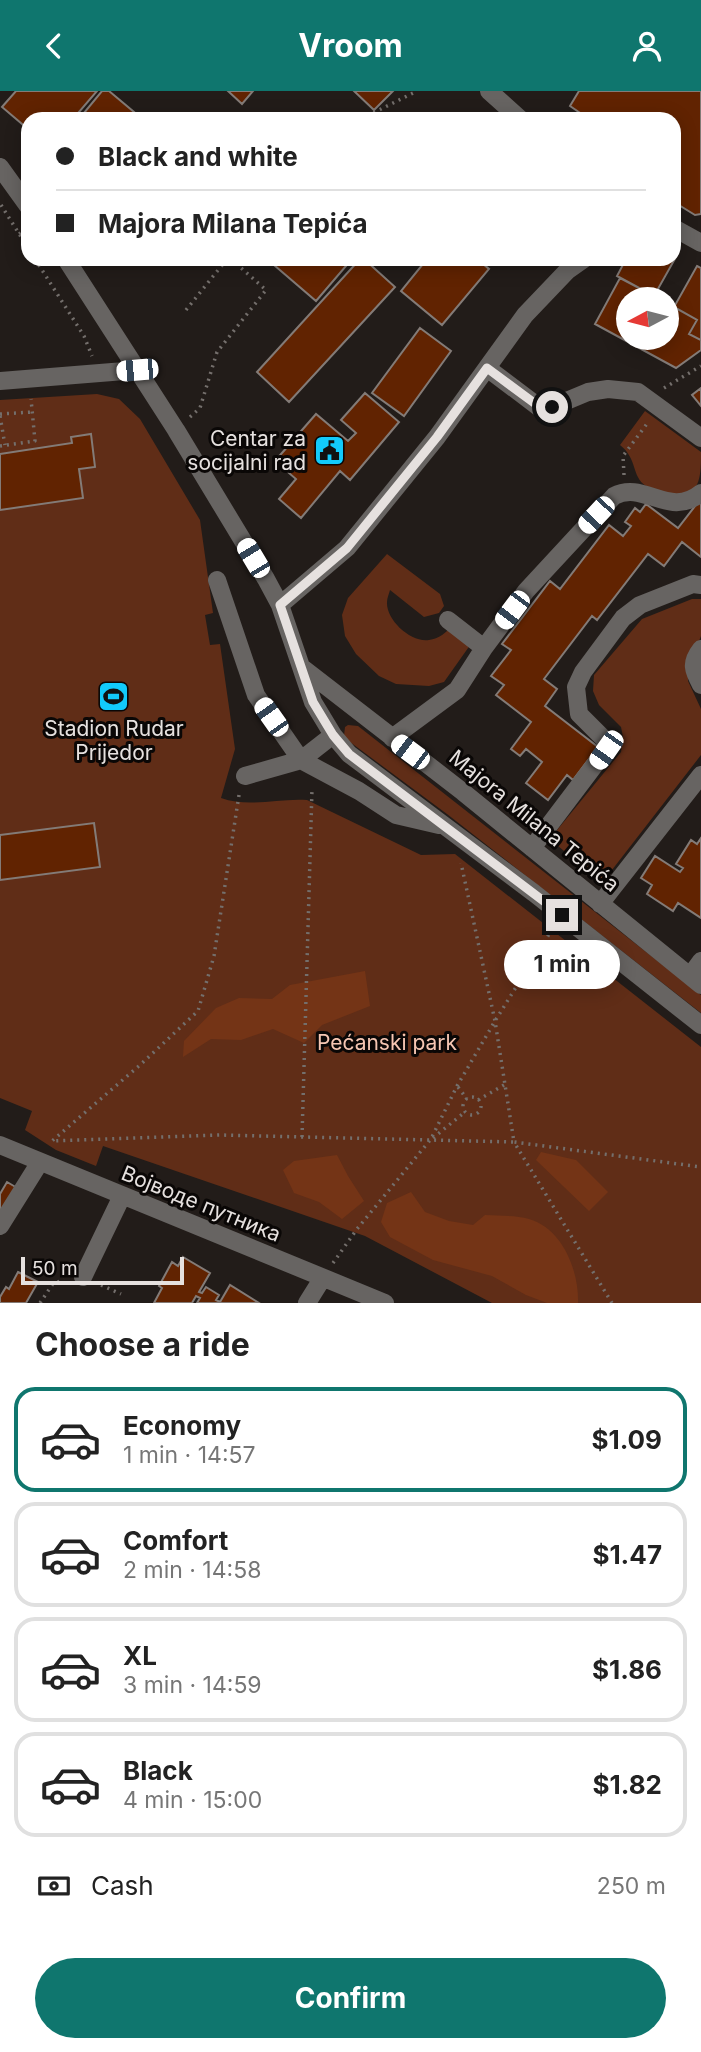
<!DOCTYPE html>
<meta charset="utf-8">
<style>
body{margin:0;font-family:Inter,sans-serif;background:#f6f6f6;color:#222;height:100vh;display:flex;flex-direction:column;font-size:26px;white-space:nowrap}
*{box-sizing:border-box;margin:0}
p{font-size:23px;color:#767676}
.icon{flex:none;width:38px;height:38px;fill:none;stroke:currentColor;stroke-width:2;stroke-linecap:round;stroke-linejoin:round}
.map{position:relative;height:1212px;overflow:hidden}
.details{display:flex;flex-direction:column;background:#fff;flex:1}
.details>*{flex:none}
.top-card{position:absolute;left:21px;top:21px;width:660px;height:154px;border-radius:21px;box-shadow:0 4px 18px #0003;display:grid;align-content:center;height:154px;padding:0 35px;background:#fff}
.needle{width:46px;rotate:263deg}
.tools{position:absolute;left:616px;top:196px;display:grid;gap:14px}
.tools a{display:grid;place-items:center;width:63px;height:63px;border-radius:50%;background:#fff;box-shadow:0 4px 18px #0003;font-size:35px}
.scale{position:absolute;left:21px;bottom:18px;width:163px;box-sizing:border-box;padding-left:7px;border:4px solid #e6e1df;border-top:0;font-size:19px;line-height:24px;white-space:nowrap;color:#e6e1df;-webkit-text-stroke:5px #0a0706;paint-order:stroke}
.end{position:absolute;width:32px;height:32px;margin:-16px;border:9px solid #e6e1df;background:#111;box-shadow:0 0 0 4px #111}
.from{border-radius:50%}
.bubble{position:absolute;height:49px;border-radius:24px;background:#fff;box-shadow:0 4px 18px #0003;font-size:23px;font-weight:700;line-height:49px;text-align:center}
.car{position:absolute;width:21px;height:42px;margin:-21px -10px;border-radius:9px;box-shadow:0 0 5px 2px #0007;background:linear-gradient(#fff 24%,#345 0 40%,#fff 0 76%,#345 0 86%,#fff 0)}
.top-card b{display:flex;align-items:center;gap:24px;height:66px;font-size:26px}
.top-card b+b{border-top:2px solid #e0e0e0}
.top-card i{width:18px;height:18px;background:#222}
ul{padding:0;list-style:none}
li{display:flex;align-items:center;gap:21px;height:105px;margin:0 14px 10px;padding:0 21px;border:4px solid #e0e0e0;border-radius:21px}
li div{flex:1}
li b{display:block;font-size:26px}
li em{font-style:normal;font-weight:700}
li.active{border-color:#0f766e}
li>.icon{width:63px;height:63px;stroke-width:1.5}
h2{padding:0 35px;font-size:32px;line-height:84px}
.pay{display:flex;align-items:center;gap:18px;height:77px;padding:0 35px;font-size:26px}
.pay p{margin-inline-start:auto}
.cta{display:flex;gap:14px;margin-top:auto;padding:14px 35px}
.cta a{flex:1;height:80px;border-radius:42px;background:#0f766e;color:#fff;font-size:28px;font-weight:700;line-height:80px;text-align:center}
header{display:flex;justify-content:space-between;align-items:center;height:91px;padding:0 35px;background:#0f766e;color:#fff;font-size:32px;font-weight:700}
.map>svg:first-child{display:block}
</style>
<header><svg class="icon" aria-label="back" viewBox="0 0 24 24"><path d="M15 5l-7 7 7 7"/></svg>Vroom<svg class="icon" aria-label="person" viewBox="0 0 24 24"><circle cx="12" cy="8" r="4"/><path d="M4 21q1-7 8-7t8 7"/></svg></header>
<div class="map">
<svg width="701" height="1212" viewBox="0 0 701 1212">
<rect width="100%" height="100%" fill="#221c19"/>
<!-- green -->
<path fill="#602d17" d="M97 303 119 308 140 328 200 429 213 522 205 524 210 554 220 553 235 658 221 707C249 717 278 707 307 709L421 764 455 763 701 956V1212H492L365 1145 103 1055 96 1075 56 1059 25 1039 32 1020 0 1007V309Z
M645 320 701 361C701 386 701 410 668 402 661 400 652 399 646 395 631 385 638 368 620 354Z
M387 463 440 503 444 515 439 522 424 526 390 499C389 503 387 507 387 511 386 529 411 552 429 549 439 548 446 541 453 535L473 550 444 591 429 595 396 593 379 585 356 563 345 545 342 524 348 507Z
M692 508H701V545L688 578V590L701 618V664L605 788H598L552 750 553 744 621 661 623 646 621 636 599 614 593 600 594 584 642 528Z
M348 634 358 635 701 904V922L447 723 350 651 344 645 345 636Z"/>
<!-- forest -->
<path fill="#743416" d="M365 880 370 915 322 934 304 952 273 938 241 949 211 948 183 966 184 950 216 917 239 907 272 908 290 894Z
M541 1061 576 1069 608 1101 589 1120 536 1069Z
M337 1064 348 1085 364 1110 342 1128 319 1111 294 1102 283 1079 294 1070Z
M411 1101 425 1121 449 1130 473 1134 485 1124C499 1125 516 1124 529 1128 563 1138 579 1180 578 1212H547L526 1204 492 1185 433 1169 390 1146 381 1131 387 1112Z"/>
<!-- building -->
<path fill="#612301" stroke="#837b77" stroke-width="2" d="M16 0H97L73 28H28V38L2 16Z
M102 0H109L134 21 129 28H79Z
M228 0H253L242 13Z
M354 0H393L374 19Z
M579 0H701V123L695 124 674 111V28H589L570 15Z
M674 165 676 166 654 205 617 185 626 168H674Z
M267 168H352L316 210Z
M360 168H364L395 196 289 311 257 281Z
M427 168H477L489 178 442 234 401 200Z
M697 175 701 177V249L689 243 697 229 674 216Z
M620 187 660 208H628V247H667V212L697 229 689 243 701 249V259L676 277 595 233Z
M420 237 451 260 404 325 372 302Z
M701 297V315L692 304Z
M365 302 399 331 350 389 340 380 301 427 279 408 296 388 275 370 316 323 348 350 356 342 341 329Z
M91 343 95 376 79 378 83 407 0 419V363L72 352 71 346Z
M699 410 701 412V466L682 451 664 475 648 463 597 529 592 525 544 588 557 598 545 615 598 656 573 689 567 684 548 709 526 692 542 671 526 658 520 665 511 658 531 631 496 604 504 594 491 585 511 559 502 553 550 490 560 498 609 434 623 445 631 435 625 431 635 417 640 421 646 413 678 437Z
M94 732 100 776 0 789V744Z
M701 747V827L678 812 673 820 647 803 652 794 641 787 655 765 680 781 683 777 676 773 691 749 697 753Z
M7 1091 19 1098 0 1130V1103Z
M183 1166 210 1182 199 1201 202 1202 206 1196 219 1204 216 1209 220 1211 230 1194 259 1212H197L200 1207 196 1205 192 1212H154L162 1197 159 1195 172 1171 178 1175Z
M18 1181 38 1191 26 1212H0V1206L6 1196 9 1198Z"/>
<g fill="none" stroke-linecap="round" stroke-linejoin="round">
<!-- path -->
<path stroke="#746f6c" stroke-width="3.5" stroke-dasharray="2 5" stroke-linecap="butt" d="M361 28 417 0
M1 114 28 157
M19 143 28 137
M35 168 84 245 92 265
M186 219 227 168
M664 297 701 275
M0 323 33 321
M0 325 5 354
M190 326 200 317 217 261 266 199 231 168
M0 355 35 350 31 308
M624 384 623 365 649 330
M239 704 214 865 198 920 140 974 52 1050 220 1044 514 1051 495 930 461 772
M458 996 467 1008
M463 1015a9 9 0 1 1 18 0a9 9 0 1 1-18 0Z
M478 1009 504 994
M302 1046 312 698
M433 1047 465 1021
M333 1172 357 1138 431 1048 457 995 495 930 551 840
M101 1194 121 1203
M40 1212 52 1194 64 1188
M612 1212 514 1051 701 1076"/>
<!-- minor -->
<path stroke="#676462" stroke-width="18" d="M489 0 520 28
M0 76 28 115
M674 137 701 152
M66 168 176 339 266 488 280 514 313 611 333 644 349 663 534 802 701 934
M487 277 540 317 552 316 588 301 608 298 638 301 701 347
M0 290 137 279
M217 489 256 604 301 669 359 700 396 724 439 734
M280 514 347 457 437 346 525 224 567 180 584 168
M448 529 484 557
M701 558C690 572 693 579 701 594
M304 578 463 701 701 894
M392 647 457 599 484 557 526 500 614 405C644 389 669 428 701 402
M245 685 301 669 333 644
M532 757 606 659 605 649 579 623 576 596 583 581 623 527 640 514 693 493 701 494
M600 813 701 684
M690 885 701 870
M0 1054 385 1212
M0 1135 40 1071
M83 1186 122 1105
M307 1212 322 1188"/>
</g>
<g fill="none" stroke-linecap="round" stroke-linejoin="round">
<!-- route -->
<path stroke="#e6e1df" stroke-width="9" d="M552 316 541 317 487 277 437 346 347 457 280 514 313 611 333 644 349 663 562 824"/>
</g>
<!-- icons -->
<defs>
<symbol id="civic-square" viewBox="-11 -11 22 22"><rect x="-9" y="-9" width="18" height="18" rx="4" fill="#12cafb" stroke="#0a0706"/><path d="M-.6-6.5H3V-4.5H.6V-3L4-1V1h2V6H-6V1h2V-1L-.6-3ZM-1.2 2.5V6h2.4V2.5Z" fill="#111"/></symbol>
<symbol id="stadium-square" viewBox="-11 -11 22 22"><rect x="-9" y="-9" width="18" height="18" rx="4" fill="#12cafb" stroke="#0a0706"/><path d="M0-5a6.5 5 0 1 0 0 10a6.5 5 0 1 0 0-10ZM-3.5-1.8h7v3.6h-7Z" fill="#111"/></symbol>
</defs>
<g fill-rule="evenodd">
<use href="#civic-square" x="312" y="342" width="35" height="35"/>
<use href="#stadium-square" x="96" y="588" width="35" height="35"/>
</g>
<g text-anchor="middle" stroke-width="6" stroke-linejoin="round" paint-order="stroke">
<!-- poi labels -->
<g font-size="21" fill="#e6e1df" stroke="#0a0706" text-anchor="end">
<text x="306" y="355">Centar za<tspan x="306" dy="24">socijalni rad</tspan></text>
<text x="114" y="645" text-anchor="middle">Stadion Rudar<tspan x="114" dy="24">Prijedor</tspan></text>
</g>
<!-- street labels -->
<g font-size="21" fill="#e6e1df" stroke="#0a0706">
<text transform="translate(534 730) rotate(39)" y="7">Majora Milana Tepića</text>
<text transform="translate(201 1113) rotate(22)" y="7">Војводе путника</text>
</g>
<!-- park labels -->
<g font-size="21" fill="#f6c6b2" stroke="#0a0706">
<text x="387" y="959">Pećanski park</text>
</g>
</g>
</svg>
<div class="tools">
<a><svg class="needle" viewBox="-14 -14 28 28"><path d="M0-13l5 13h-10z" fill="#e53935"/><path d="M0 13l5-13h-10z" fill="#767676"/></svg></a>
</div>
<div class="scale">50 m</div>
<i class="end from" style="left:552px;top:316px"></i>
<i class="end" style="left:562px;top:824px"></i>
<div class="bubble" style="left:504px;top:849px;width:116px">1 min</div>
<i class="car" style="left:137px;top:279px;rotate:265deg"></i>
<i class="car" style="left:596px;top:424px;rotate:223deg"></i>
<i class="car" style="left:253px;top:467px;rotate:329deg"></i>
<i class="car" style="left:512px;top:519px;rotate:217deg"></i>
<i class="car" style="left:271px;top:626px;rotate:325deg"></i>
<i class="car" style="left:606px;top:659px;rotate:215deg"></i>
<i class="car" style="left:410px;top:661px;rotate:307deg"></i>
<div class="top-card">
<b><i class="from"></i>Black and white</b>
<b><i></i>Majora Milana Tepića</b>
</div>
</div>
<section class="details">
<h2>Choose a ride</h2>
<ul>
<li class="active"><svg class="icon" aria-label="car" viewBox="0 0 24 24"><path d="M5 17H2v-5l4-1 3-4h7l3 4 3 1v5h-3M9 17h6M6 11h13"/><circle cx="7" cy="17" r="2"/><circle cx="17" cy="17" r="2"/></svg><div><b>Economy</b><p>1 min · 14:57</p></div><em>$1.09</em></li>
<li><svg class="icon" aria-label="car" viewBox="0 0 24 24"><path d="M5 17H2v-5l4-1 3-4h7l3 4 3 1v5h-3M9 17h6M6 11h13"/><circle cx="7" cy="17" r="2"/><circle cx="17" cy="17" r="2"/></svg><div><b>Comfort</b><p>2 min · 14:58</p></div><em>$1.47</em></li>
<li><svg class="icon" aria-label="car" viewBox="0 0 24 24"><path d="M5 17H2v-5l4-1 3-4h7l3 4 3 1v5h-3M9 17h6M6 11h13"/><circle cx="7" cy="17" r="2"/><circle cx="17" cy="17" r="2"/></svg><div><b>XL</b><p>3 min · 14:59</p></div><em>$1.86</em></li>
<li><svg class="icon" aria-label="car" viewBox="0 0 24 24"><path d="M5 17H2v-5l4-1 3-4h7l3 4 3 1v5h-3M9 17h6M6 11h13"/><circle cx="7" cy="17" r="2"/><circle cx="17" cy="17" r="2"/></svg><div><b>Black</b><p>4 min · 15:00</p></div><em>$1.82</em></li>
</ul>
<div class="pay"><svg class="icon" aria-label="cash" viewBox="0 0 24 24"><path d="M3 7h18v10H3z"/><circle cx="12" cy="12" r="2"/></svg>Cash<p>250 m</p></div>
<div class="cta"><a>Confirm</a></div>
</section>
